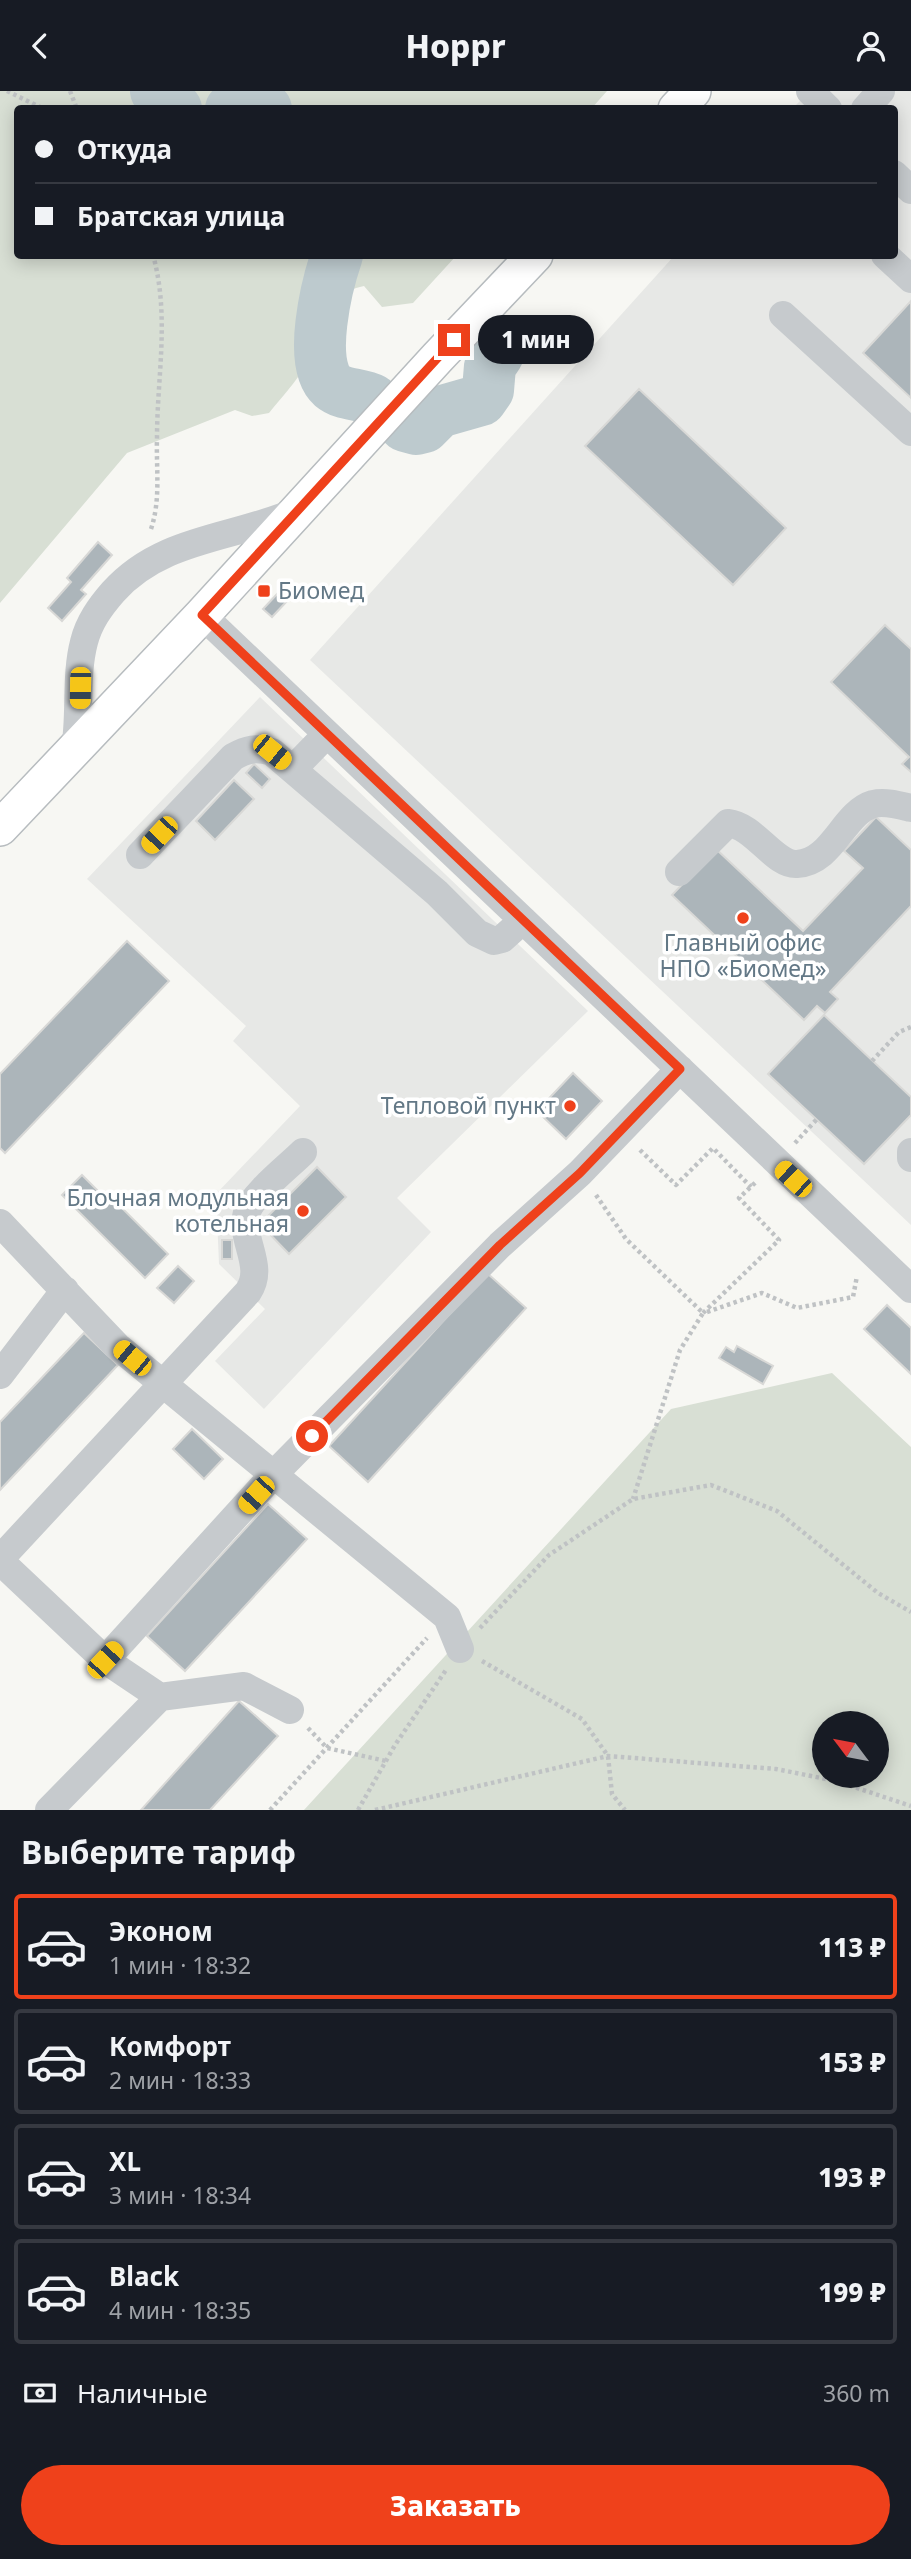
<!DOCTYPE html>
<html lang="ru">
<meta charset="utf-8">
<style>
body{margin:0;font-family:"Noto Sans",sans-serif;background:#20242c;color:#f1f3f6;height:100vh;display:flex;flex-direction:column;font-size:26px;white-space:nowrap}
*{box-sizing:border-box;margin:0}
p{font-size:23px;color:#9ea1a6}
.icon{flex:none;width:38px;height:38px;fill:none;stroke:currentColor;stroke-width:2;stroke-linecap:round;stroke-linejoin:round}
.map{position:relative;height:1719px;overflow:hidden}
.sheet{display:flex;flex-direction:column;background:#171b24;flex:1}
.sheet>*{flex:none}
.banner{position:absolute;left:14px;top:14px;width:884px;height:154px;border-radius:7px;box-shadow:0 4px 18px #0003;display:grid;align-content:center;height:154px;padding:0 21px;background:#171b24}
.needle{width:46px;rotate:302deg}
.fabs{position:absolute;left:812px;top:1620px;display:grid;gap:14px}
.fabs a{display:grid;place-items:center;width:77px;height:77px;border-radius:50%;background:#171b24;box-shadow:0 4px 18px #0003;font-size:35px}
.end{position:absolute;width:32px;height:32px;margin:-16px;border:9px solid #ef411b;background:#fff;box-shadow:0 0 0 4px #fff}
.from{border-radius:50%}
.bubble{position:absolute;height:49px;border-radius:24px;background:#171b24;box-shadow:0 4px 18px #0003;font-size:23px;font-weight:800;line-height:49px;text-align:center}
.car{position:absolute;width:21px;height:42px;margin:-21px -10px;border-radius:9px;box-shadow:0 0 5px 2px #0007;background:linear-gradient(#f5c518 24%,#345 0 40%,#f5c518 0 76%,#345 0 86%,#f5c518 0)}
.banner b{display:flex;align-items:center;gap:24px;height:66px;font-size:26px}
.banner b+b{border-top:2px solid #363941}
.banner i{width:18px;height:18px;background:#f1f3f6}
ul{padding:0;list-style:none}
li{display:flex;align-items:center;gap:21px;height:105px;margin:0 14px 10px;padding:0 7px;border:4px solid #363941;border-radius:7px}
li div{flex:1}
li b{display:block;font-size:26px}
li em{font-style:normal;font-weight:800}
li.selected{border-color:#ef411b}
li>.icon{width:63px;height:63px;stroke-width:1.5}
h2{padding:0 21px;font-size:32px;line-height:84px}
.pay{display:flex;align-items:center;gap:18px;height:77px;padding:0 21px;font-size:26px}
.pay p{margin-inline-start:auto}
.action{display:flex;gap:14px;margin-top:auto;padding:14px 21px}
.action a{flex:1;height:80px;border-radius:42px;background:#ef411b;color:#fff;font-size:28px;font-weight:800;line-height:80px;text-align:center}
header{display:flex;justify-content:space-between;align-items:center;height:91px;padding:0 21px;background:#171b24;font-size:32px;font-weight:800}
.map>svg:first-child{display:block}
</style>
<header><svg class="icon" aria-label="back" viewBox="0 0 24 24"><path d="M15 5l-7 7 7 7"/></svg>Hoppr<svg class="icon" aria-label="person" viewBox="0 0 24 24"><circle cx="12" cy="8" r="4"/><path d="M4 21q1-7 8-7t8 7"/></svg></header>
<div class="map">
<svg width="911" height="1719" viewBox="0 0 911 1719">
<rect width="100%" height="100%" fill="#f7f7f3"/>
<!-- built -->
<path fill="#e7e8e6" d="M810 0H911V1134L310 569 674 165 894 164V18L793 17Z
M260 606 588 920 397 1107 431 1141 264 1318 215 1270 265 1218 219 1173 216 1103 300 1015 233 950 246 935 87 788Z"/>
<!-- green -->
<path fill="#d8dfd4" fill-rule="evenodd" d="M0 0H607L591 18H18V164L456 165 413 212 382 216 364 195C319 204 326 241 306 274 296 291 281 307 269 322L252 325 235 319 127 362 0 512Z
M832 1282 911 1356V1719H304L671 1318ZM824 1633H877V1685H824Z"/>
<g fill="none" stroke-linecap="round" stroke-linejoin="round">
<!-- river -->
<path stroke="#bdcace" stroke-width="52" d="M156 0 163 2 176 18
M231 18 240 9 250 6 266 18
M337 164C327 193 307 273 332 295 344 305 360 302 373 309
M405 335 416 338 424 336 439 321 481 309 488 299 490 275 498 263"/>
</g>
<!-- building -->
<path fill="#acb5ba" stroke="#d8d8d6" stroke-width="2" d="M911 210V307L863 262Z
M639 298 786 437 733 494 585 355Z
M98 451 112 464 81 499 86 503 62 530 48 517 71 491 67 487Z
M279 501 288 509 272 526 263 518Z
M885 534 911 558V681L902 673 909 666 831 591Z
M254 673 270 688 262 697 246 682Z
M234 689 254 708 215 749 196 730Z
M876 726 911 759V815L830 901 838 908 825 922 817 915 804 929 672 804 716 758 803 840 863 777 844 760Z
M127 850 169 890 5 1062 0 1057V983Z
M824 924 911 1006V1024L864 1073 768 983Z
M573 982 602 1010 566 1048 537 1020Z
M317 1076 346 1106 289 1163 260 1133Z
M82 1084 103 1105 106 1101 168 1163 145 1187 62 1104Z
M222 1149H232V1168H222Z
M178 1175 194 1190 174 1212 157 1197Z
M487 1182 526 1217 368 1391 329 1355Z
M887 1214 911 1237V1283L864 1238Z
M84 1242 118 1274 0 1399V1331Z
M737 1255 773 1275 763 1293 719 1267 726 1256 734 1261Z
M192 1338 223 1368 204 1388 173 1358Z
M268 1413 307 1448 185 1580 147 1545Z
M239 1610 278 1645 210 1719H141Z"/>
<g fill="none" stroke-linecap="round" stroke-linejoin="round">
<defs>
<path id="major" d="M676 18 693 0
M0 737 202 524 438 266 535 164"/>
</defs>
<!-- major casing -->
<use href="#major" stroke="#b7bcbf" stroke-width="38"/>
<!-- path -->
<path stroke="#bfc2c4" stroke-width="4.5" stroke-dasharray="3.5 3.5" stroke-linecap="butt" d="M7 0 44 18
M70 0 77 18
M151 438C161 408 156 378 157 347 157 286 170 225 153 164
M872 970 899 941 911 936
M795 1052 817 1028
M640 1059 676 1094 713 1057 751 1096
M596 1104 626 1148 703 1222 680 1259 633 1408
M707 1221 762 1202 797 1217 853 1206 857 1185
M703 1222 779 1149 739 1107 757 1090
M480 1537 549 1464 633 1408 711 1394 777 1420 878 1502 911 1521
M482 1570 582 1628 608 1665 612 1703 625 1719
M308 1637 327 1657 386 1670
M270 1719 427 1547
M358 1719 395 1654 446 1579
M375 1719 608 1665 776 1678 836 1690 911 1715"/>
<!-- minor -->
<path stroke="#c6cacd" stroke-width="28" d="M810 0 828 18
M865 18 881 0
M894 83 911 99
M885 164 911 188
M783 224 911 341
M202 524 911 1198
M75 658C81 623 75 585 84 551 89 531 100 516 113 501 162 446 234 448 297 420
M293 678 327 643
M140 764 233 666C247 658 256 656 272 661L437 802 477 842 494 850 502 848 523 829
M679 781 728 732C755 735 775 775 797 773 833 771 843 722 873 713 885 710 899 714 911 717
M911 1061V1067
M0 1132 117 1255 447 1526 460 1558
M0 1284 65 1199
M0 1468 248 1201C266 1175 239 1149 247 1121 252 1104 289 1075 303 1061
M0 1470 105 1569
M160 1606 244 1595 290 1619
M49 1719 160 1606 105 1569 274 1383 500 1154 580 1082 680 978"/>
<!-- major -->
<use href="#major" stroke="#fff" stroke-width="35"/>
</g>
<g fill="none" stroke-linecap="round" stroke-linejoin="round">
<!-- route -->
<path stroke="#ef411b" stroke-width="9" d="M312 1345 500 1154 580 1082 680 978 202 524 454 249"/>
</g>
<!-- markers -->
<g fill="#ef411b" stroke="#fff" stroke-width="2.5">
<rect x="257" y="493" width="14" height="14" rx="3.5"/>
<circle cx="743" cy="827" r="7"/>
<circle cx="570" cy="1015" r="7"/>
<circle cx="303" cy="1120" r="7"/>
</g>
<g text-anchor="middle" stroke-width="7" stroke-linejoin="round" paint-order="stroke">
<!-- poi labels -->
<g font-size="23" fill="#637886" stroke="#fff" text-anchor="end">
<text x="278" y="508" text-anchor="start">Биомед</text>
<text x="743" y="860" text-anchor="middle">Главный офис<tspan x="743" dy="26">НПО «Биомед»</tspan></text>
<text x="556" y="1023">Тепловой пункт</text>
<text x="289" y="1115">Блочная модульная<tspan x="289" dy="26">котельная</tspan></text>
</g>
</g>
</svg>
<div class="fabs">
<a><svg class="needle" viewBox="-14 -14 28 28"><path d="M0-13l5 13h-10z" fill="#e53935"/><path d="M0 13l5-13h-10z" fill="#9ea1a6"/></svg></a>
</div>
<i class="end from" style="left:312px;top:1345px"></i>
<i class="end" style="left:454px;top:249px"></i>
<div class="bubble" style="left:478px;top:224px;width:116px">1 мин</div>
<i class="car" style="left:80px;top:597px;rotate:181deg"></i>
<i class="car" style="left:272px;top:661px;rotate:129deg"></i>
<i class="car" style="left:159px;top:744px;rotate:223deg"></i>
<i class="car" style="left:793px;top:1088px;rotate:313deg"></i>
<i class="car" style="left:132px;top:1267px;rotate:310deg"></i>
<i class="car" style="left:256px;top:1404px;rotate:222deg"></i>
<i class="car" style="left:105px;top:1569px;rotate:43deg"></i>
<div class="banner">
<b><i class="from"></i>Откуда</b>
<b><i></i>Братская улица</b>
</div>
</div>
<section class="sheet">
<h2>Выберите тариф</h2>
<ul>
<li class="selected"><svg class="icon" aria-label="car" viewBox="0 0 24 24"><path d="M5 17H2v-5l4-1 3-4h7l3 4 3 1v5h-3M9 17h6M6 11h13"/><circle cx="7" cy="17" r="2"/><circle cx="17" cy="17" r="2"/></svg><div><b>Эконом</b><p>1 мин · 18:32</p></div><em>113 ₽</em></li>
<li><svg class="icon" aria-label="car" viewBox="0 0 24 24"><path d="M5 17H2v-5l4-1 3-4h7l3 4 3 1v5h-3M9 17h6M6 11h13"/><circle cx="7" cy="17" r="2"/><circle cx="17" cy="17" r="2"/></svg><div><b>Комфорт</b><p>2 мин · 18:33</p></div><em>153 ₽</em></li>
<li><svg class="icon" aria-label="car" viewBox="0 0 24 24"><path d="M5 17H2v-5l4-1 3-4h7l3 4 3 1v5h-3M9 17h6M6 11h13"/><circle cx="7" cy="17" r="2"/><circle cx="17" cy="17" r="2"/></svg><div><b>XL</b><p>3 мин · 18:34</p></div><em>193 ₽</em></li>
<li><svg class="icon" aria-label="car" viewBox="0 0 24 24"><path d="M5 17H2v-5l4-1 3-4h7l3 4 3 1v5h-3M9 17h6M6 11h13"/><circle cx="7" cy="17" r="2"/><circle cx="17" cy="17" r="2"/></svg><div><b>Black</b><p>4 мин · 18:35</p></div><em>199 ₽</em></li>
</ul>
<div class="pay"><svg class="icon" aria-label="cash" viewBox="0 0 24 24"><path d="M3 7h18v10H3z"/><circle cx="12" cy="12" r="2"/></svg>Наличные<p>360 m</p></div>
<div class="action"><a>Заказать</a></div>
</section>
